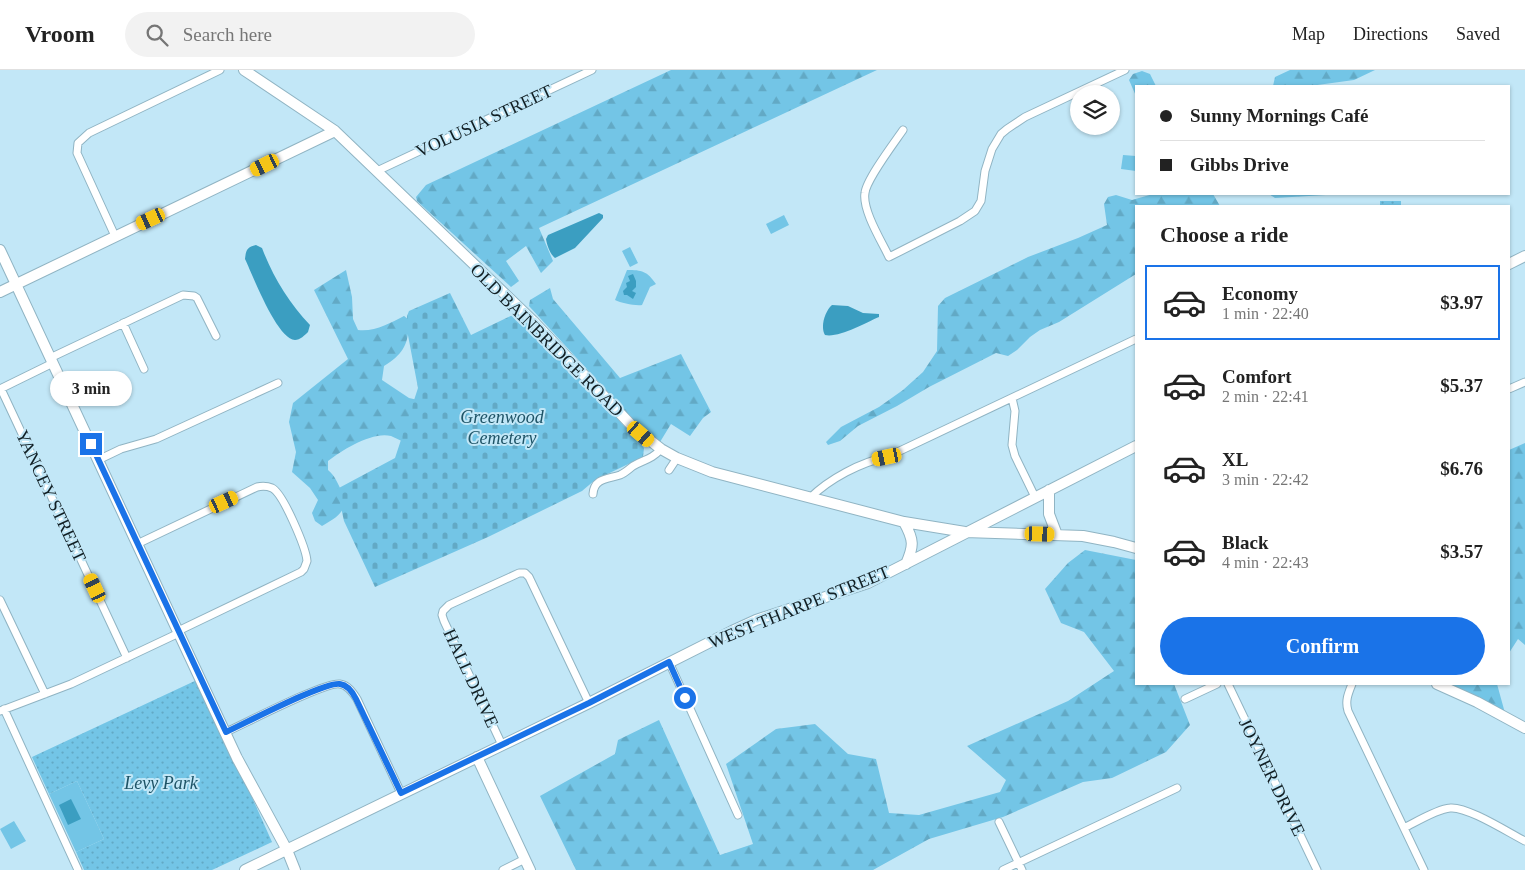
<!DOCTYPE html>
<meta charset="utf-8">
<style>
body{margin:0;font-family:"Times New Roman",serif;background:#f2f2f2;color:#222;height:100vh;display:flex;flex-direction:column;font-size:19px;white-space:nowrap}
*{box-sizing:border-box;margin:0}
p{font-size:16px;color:#767676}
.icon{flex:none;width:28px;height:28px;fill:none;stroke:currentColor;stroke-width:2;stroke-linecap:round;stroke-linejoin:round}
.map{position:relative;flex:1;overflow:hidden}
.sheet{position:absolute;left:1135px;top:135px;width:375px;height:480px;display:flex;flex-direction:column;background:#fff;border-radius:0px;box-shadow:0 1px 4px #0004}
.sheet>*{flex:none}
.guide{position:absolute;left:1135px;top:15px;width:375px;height:110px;border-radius:0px;box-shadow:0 1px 4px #0004;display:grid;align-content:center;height:110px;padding:0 25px;background:#fff}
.buttons{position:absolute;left:1070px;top:15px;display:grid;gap:10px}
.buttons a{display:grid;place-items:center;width:50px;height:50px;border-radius:50%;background:#fff;box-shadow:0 1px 4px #0004;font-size:25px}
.end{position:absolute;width:22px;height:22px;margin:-11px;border:6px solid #1a73e8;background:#fff;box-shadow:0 0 0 2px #fff}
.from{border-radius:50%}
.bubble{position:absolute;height:35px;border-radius:18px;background:#fff;box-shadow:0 1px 4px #0004;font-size:16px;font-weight:600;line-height:35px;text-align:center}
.car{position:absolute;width:15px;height:30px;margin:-15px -8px;border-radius:6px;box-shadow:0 0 4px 1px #0007;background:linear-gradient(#f5c518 24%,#345 0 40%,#f5c518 0 76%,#345 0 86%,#f5c518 0)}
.guide b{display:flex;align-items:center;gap:18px;height:48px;font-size:19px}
.guide b+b{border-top:1px solid #e0e0e0}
.guide i{width:12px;height:12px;background:#222}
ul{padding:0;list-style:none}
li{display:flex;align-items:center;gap:15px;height:75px;margin:0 10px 8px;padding:0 15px;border:2px solid transparent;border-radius:0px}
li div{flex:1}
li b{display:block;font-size:19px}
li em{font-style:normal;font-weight:600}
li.active{border-color:#1a73e8}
li>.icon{width:45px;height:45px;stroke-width:1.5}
h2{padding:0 25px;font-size:22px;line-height:60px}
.action{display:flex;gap:10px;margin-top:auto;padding:10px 25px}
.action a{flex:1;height:58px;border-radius:30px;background:#1a73e8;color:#fff;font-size:20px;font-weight:600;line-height:58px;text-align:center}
header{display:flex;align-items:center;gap:30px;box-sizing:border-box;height:70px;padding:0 25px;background:#fff;border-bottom:1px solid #e0e0e0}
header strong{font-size:24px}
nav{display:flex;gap:28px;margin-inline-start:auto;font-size:18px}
.search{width:350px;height:45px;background:#f2f2f2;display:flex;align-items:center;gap:12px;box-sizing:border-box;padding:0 18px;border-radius:28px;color:#767676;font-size:19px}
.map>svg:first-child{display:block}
</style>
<header>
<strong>Vroom</strong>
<div class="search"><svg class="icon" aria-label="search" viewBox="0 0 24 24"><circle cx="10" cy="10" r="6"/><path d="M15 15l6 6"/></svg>Search here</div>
<nav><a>Map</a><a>Directions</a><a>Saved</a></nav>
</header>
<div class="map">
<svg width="1525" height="800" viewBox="0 0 1525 800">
<defs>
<pattern id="forest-firs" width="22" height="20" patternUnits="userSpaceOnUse" patternTransform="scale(1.25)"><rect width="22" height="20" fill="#73c5e6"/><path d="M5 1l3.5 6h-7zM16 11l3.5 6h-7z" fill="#62a9c5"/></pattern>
<pattern id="cemetery-stones" width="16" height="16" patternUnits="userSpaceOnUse" patternTransform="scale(1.25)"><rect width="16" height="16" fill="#73c5e6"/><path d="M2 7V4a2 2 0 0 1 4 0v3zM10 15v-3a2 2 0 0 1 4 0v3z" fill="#62a9c5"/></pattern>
<pattern id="park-dots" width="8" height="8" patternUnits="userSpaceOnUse" patternTransform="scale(1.25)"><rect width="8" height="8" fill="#73c5e6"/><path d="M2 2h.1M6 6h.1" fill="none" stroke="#62a9c5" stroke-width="1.8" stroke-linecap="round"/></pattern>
</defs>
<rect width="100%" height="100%" fill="#c2e7f7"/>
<!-- green -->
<path fill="#73c5e6" d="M1123 85 1136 86V101L1121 99Z
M784 145 789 155 771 164 766 154Z
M630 177 638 193 630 197 622 181Z
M627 200C642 200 647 201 656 214L650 217 642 235C635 236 621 233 615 230Z
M77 711 104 769 76 782 49 724Z
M14 751 26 771 11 779 0 759Z"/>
<!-- forest -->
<path fill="url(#forest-firs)" d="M671 0H877L539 158 553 191 541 203 526 176 506 191 519 211 511 217 417 131 416 127 426 115Z
M1290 0H1375L1354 10 1310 16H1273L1275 7Z
M1142 1 1150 4 1156 16H1136V26L1129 10 1133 4Z
M1153 124H1213L1220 136H1136V204L1059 252 1040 260 1030 267 1017 280 1008 286 996 283 929 317 897 336 858 356 840 371 828 375 826 372 841 357 879 337 903 320 923 302 937 281 938 236 945 228 1028 187 1078 168 1107 155 1104 134 1108 127 1116 125 1132 130Z
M1269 124H1343L1275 128Z
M346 200 352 227 353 249 358 260C375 262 390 253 404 246L408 249C410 272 404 284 384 296L382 310 409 328 418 330 406 373C401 371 396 368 391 366 373 361 342 380 328 391V400C335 406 337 412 341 420 349 441 339 446 322 456L315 451 312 443 318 430 310 418 292 402 296 382 289 352 293 333 348 289 314 220Z
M550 218 553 229 620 308 681 284 711 342 703 348 690 366 671 354 660 372 649 366 637 354 529 236 530 230Z
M1525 373V575L1518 569 1509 583V380Z
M1085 480 1136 490V614H1174L1190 655 1166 682 1112 708 1083 712 1003 747 929 769 873 800H576L540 726 615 684 618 670 659 650 720 785 753 774 726 694 776 659 815 654 848 684 876 689 889 743 919 745 1000 722 1006 710 967 676 1068 631 1114 601 1084 562 1061 553 1045 519 1068 493Z
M1445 614H1497L1505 643Z"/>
<!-- cemetery -->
<path fill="url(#cemetery-stones)" d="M450 223 471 265 517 243 552 276 644 378 643 387 595 410 582 421 488 467 375 517 344 451 337 419 395 388 418 318 407 260V246L409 241Z"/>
<!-- park -->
<path fill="url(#park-dots)" d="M1380 131H1401V136H1380Z
M199 609 272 772 212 800H84L76 782 104 769 77 711 49 724 32 687Z"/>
<!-- water -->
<path fill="#3b9ec1" d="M599 143 603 145V148L575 178 555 188C550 184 547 175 546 169L548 165Z
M256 175 262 178C273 207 289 233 310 255L308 262C305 265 300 270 295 270 277 269 253 206 245 189 246 180 247 177 256 175Z
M633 204 636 211V217L632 221 636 223 633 229 627 225H624L623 221 627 217 626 213 630 211 628 206Z
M832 235 848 236 863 243 879 244V247C865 253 839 268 825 265 820 257 825 241 832 235Z
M71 729 81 749 68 755 59 735Z"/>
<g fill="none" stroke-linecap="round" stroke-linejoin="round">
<defs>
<path id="street" d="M903 60C894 73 866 110 865 123 862 140 882 172 889 187L960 151 975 141 981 131 985 101 992 79 1001 64 1007 59 1025 47 1125 0
M377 101 592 0
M115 166 77 83 78 73 89 63 220 0
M123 253 144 299
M50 288 183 225 194 226 197 228 216 266
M0 319 53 293
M1 319 127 588
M1509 319 1525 312
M1012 328 1015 341 1012 375 1015 386 1035 427
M98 390 121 379 156 369 278 313
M669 400 677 388
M593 424C594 408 608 409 620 405 625 403 629 399 633 396 645 389 651 390 661 379
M810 428C829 409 861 392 887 387L1136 269
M137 474 257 417C262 416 267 416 272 418 283 423 306 478 307 491L304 499 301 502 178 561
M0 530 45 624
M669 592 738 745
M1228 614 1317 800
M1352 614C1348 624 1345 631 1348 641L1424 800
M1185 629 1217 614
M4 639 78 800
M0 641 71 614 179 563
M226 662C244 654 326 611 340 614 348 615 353 623 357 629L401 723
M502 675 444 551 442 545 443 541 449 535 519 503H525L529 507 589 633
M999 752 1022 800
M1404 758C1416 752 1437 739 1450 738 1467 736 1509 763 1525 771
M503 800 525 789
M1003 800 1177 718"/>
<path id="secondary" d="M244 0 335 61 533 251 633 357 661 379 677 388 712 402 904 452 965 462 1083 466 1114 472 1136 478
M0 180 237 688 287 780 295 800
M1509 194 1525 186
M0 222 335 61
M1049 420V444L1057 465
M904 452C914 470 914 476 906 494
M1437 614 1477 632 1525 658
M477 687 530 800
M245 800 589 633 732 561 756 550 868 513 1136 376"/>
</defs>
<!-- street casing -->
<use href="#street" stroke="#90b4c3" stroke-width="9"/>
<!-- secondary casing -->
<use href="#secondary" stroke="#90b4c3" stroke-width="12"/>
<!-- street -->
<use href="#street" stroke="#fff" stroke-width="7"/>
<!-- secondary -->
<use href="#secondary" stroke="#fff" stroke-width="10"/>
</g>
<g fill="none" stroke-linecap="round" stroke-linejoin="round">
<!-- route -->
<path stroke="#1a73e8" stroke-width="6" d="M91 374 226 662C244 654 325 611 340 614 348 615 353 623 356 629L401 723 589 633 669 592 685 628"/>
</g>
<g text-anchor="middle" stroke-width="4" stroke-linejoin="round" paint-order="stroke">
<!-- street labels -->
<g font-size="18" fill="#111f24" stroke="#c2e7f7">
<text transform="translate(484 51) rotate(-25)" y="6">VOLUSIA STREET</text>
<text transform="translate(547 270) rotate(45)" y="6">OLD BAINBRIDGE ROAD</text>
<text transform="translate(51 426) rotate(65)" y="6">YANCEY STREET</text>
<text transform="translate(799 537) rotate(-22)" y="6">WEST THARPE STREET</text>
<text transform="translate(471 608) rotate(65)" y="6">HALL DRIVE</text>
<text transform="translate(1272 707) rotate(64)" y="6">JOYNER DRIVE</text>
</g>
<!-- park labels -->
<g font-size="18" font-style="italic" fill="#1e5366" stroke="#c2e7f7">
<text x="502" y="353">Greenwood<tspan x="502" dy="21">Cemetery</tspan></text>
<text x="161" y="719">Levy Park</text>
</g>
</g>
</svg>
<div class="buttons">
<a><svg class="icon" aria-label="layers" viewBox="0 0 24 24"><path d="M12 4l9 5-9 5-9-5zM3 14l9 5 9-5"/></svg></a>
</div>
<i class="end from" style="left:685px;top:628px"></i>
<i class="end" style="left:91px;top:374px"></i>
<div class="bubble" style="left:50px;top:301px;width:82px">3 min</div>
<i class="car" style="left:265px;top:95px;rotate:244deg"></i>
<i class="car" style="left:151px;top:149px;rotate:245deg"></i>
<i class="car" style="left:641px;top:364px;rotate:131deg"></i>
<i class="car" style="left:887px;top:387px;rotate:258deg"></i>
<i class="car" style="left:224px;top:432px;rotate:65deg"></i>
<i class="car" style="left:1040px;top:464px;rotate:92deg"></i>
<i class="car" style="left:95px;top:518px;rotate:335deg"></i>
<div class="guide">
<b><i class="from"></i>Sunny Mornings Café</b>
<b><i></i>Gibbs Drive</b>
</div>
<section class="sheet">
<h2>Choose a ride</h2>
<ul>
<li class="active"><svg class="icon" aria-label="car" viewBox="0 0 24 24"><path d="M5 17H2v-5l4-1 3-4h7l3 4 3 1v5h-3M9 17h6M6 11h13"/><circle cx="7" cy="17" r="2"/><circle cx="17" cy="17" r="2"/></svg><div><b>Economy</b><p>1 min · 22:40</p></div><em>$3.97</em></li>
<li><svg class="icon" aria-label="car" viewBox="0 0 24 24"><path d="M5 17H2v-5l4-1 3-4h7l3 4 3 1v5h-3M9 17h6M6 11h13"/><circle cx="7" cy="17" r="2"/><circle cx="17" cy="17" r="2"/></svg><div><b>Comfort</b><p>2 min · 22:41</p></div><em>$5.37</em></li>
<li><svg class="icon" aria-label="car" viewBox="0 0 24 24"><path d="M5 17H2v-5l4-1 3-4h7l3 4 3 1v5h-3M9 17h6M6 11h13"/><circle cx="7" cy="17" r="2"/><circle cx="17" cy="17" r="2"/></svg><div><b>XL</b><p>3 min · 22:42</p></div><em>$6.76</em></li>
<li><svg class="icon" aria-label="car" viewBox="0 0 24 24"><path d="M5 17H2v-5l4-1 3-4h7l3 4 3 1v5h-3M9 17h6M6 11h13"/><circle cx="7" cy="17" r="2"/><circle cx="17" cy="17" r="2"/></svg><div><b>Black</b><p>4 min · 22:43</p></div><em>$3.57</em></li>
</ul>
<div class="action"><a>Confirm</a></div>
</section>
</div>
